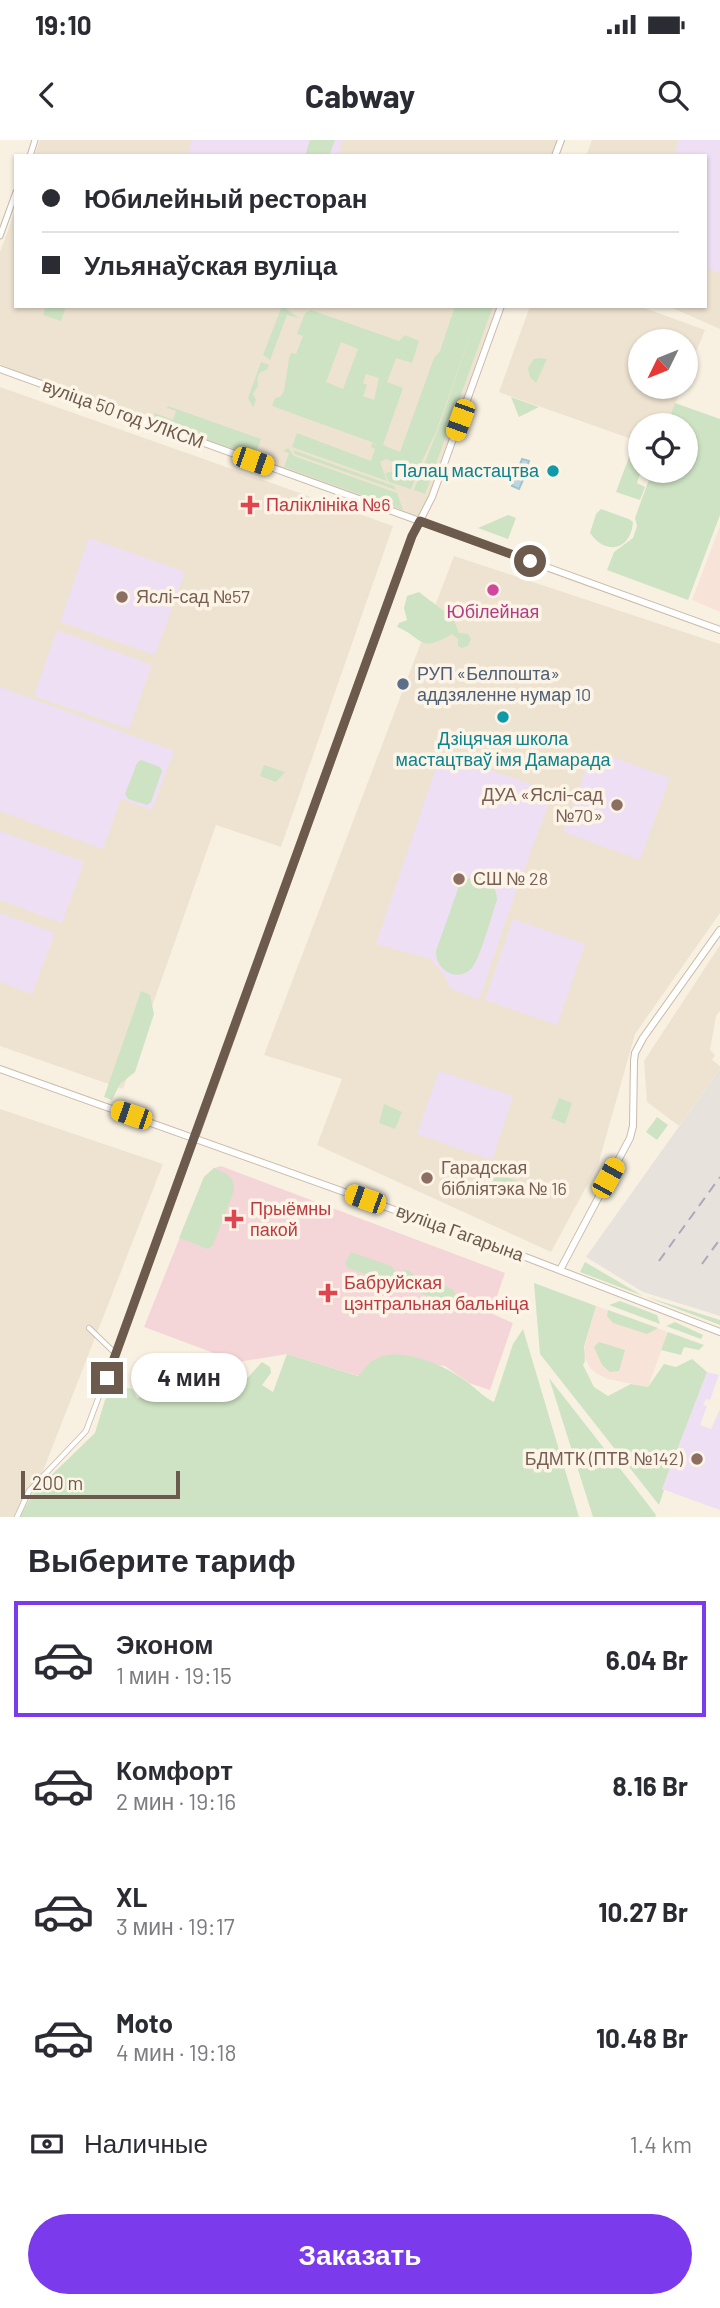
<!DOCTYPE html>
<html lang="ru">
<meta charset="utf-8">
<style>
body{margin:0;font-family:Barlow,sans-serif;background:#f7f7f7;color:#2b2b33;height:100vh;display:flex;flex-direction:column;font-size:26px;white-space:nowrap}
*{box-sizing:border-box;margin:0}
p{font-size:23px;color:#7c7c81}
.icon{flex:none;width:38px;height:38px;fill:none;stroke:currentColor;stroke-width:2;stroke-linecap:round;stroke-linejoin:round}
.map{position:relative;height:1377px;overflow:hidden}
.panel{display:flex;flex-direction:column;background:#fff;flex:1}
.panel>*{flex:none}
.guide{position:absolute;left:14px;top:14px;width:693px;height:154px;border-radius:0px;box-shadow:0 2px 5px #0004;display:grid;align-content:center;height:154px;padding:0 28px;background:#fff}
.needle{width:46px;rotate:227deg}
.buttons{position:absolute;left:628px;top:189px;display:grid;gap:14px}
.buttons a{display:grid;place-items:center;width:70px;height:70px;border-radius:50%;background:#fff;box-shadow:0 2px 5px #0004;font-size:35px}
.scale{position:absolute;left:21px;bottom:18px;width:159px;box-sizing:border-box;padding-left:7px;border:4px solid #6c5a4c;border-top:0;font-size:19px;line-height:24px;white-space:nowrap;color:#6c5a4c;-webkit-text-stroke:5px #fcf5e7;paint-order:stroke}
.end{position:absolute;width:32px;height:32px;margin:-16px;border:9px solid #6c5a4c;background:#fff;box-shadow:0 0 0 4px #fff}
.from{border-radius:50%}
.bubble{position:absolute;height:49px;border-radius:24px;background:#fff;box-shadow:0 2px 5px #0004;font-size:23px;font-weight:700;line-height:49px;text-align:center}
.car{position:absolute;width:21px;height:42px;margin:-21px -10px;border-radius:9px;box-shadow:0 0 5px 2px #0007;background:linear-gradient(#f5c518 24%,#345 0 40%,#f5c518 0 76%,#345 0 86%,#f5c518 0)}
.guide b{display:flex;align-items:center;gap:24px;height:66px;font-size:26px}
.guide b+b{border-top:2px solid #e1e1e2}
.guide i{width:18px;height:18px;background:#2b2b33}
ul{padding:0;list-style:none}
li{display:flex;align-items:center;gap:21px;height:116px;margin:0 14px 10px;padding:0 14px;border:4px solid transparent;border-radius:0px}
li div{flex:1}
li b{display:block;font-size:26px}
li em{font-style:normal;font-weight:700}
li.on{border-color:#7c3aed}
li>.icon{width:63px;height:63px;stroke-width:1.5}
h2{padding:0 28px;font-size:32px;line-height:84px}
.pay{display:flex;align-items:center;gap:18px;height:77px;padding:0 28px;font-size:26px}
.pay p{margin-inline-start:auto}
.button{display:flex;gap:14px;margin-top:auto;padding:14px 28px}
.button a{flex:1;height:80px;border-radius:42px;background:#7c3aed;color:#fff;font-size:28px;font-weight:700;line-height:80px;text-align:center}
.status{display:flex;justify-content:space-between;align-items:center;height:49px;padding:0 35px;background:#fff;direction:ltr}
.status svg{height:19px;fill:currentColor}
header{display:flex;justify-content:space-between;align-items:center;height:91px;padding:0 28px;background:#fff;font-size:32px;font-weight:700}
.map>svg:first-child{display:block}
</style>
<div class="status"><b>19:10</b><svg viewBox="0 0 49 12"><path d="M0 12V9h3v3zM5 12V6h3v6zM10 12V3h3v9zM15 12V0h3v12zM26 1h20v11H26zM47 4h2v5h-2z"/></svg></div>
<header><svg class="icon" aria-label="back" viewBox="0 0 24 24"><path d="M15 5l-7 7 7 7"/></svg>Cabway<svg class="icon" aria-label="search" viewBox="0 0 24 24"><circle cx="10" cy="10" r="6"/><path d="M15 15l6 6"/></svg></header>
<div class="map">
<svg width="720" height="1377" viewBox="0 0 720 1377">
<rect width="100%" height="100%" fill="#f8f1e2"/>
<!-- residential -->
<path fill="#eee3d1" d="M40 0H561L555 16H34Z
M592 0H720V189L668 166H705V16H586Z
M16 68V166H500L420 381 149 283 0 224V112Z
M530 166H639L705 190 686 236V201H640V247H682L667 285H640V302L499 252Z
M0 247 393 386 281 707 216 685 123 949 0 906Z
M454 416 720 504V773L635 894 598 1025 551 1112 317 1005 342 939 264 915Z
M720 805V871L716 876 710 910 715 915 712 920 720 926V929L679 986 647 962 644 921Z
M0 969 163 1024 25 1377H0Z"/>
<!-- commercial -->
<path fill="#f7e3d7" d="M720 386V472L692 460Z
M596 1166 668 1192 648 1247 608 1239 597 1234 590 1228 583 1213Z"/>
<!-- industrial -->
<path fill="#e8e2dc" d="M720 929V1176L643 1152 586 1117Z"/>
<!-- education -->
<path fill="#eedff4" d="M192 0H343L338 16H187Z
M679 0H720V133L705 128V16H674Z
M89 398 185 432 155 515 60 482Z
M57 490 152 525 129 589 34 556Z
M0 547 174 611 152 670 121 659 103 709 0 671Z
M593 610 670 638 640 720 563 692Z
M441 613 553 652 513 760 479 860 450 848 446 838 431 819 376 804Z
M0 691 84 722 62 783 0 760Z
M0 773 55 793 32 854 0 842Z
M513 779 585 804 557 885 485 860Z
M439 931 513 956 492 1020 417 994Z
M707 1232 719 1235 710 1260 706 1259 703 1265 707 1266 700 1285 711 1289 720 1269V1370L662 1349Z"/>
<!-- medical -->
<path fill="#f4d6d8" d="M221 1026 505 1133 491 1173 513 1183 490 1250 469 1243 445 1226 375 1219 359 1236 287 1214 238 1222 144 1187 204 1037 214 1028Z"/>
<!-- green -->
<path fill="#cee3c3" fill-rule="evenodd" d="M310 0H335L329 16H305Z
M46 166H66L61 181 43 175Z
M282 166 299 178 287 175 270 220 263 215Z
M455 166H493L425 354 414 350 437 292 479 171 436 292 421 323 391 330 393 322 386 319 380 322 387 341 292 307 297 293 371 321 375 309 371 307 372 303 377 304 272 266 275 258 280 257 284 251 289 218 291 213 296 214 303 196 297 194 305 173 311 170 399 201 405 195 419 201 412 223 396 218 387 242 403 248 383 305 400 312 434 218 440 211ZM341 202 358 209 343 249 326 242ZM366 234 379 238 374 260 363 256 367 245 363 243Z
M539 218 547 219 536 243 530 237 528 228 534 219Z
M261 222 269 225 267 230C257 231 257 238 258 246L253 254 256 260 253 267 248 258Z
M511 257 539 267 519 277Z
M675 263 720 279V375L688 460 607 430 614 412 633 398 637 386 635 378 652 331H686V285H667Z
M168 266 261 299 253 321 185 296 183 290 170 285 164 289 151 284 155 273 173 280 176 271 167 268Z
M288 308 294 316 397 353 403 370 284 327 289 313 283 311Z
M632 309 640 312 641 331 637 343 645 347 640 360 616 352Z
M293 310 394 346 396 350 295 314Z
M420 326 411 349 389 342 385 333Z
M601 369 629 379 633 382C631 410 606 416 590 393L596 374Z
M508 375 516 378 508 399 478 388Z
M419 452 453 478 459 493 468 494 471 499 468 506 462 508 458 506V499L452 494C419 514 424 498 397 487L399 483 407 480 404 468 407 456Z
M141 620 160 627 162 631 151 662 147 665 128 659 125 654 137 623Z
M264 625 285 632 276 642 260 636Z
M476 736C488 739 497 746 497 760 492 774 480 820 471 829 456 843 435 829 436 811L459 746 464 740Z
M141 851 150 855 154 874 135 932 120 944 112 960 104 957Z
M559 958 572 963 565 984 551 978Z
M384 964 402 972 395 989 379 983Z
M657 977 668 985 657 1000 646 992Z
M214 1028C226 1033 235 1036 234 1051L213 1105 208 1109 179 1098 204 1037Z
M492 1031 519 1042 514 1052 489 1042Z
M351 1112 391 1126 395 1130 392 1142H388L348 1128 345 1124Z
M585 1122 643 1156 580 1132Z
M395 1140a10 10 0 1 1 20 0a10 10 0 1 1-20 0Z
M422 1137 452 1149 461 1161 459 1168 415 1151 417 1140Z
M534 1143 596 1166 584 1207 585 1221 583 1225 594 1247 608 1256 631 1244 648 1247 664 1224 676 1227 692 1219 707 1232 662 1349 664 1350 659 1365 540 1214Z
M644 1156 720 1180V1185Z
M620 1161 657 1175 660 1184 609 1165Z
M608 1170 658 1188 647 1194 613 1183 607 1176Z
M675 1182 703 1195 701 1199 666 1186Z
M523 1189 579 1377H19L37 1349 95 1293 105 1260 116 1244 132 1249 137 1258 188 1249 200 1238 241 1245 262 1222 270 1227 271 1233 262 1245 273 1252 287 1214 358 1236C363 1231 368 1223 374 1220 399 1204 447 1226 467 1242 477 1249 483 1257 494 1262L513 1204Z
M668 1192 704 1205 699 1210 684 1207 681 1215 661 1210Z
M599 1202 625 1210 619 1231 610 1232 602 1225 594 1207Z
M549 1238 647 1363 656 1375 655 1377H593Z"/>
<!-- water -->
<path fill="#bad6de" stroke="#a2c4ce" stroke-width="2" d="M522 319 529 321 525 333 522 332 520 338 523 340 519 349 512 346Z"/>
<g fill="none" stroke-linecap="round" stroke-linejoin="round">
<defs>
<path id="minor" d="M89 1188 117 1215
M17 1377 29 1351 86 1291 195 999"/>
<path id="tertiary" d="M30 16 35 0
M0 96 16 52"/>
<path id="secondary" d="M555 16 561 0
M0 229 720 490
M0 929 515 1113 720 1192
M195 998 412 396 432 357 501 166
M560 1130 630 998 633 986 634 921 635 913 643 898 720 790"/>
</defs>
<!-- minor casing -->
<use href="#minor" stroke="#c7b9ab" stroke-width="6"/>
<!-- tertiary casing -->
<use href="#tertiary" stroke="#c7b9ab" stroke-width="7"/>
<!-- secondary casing -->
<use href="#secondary" stroke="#cabaa9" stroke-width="8"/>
<!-- minor -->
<use href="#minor" stroke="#fff" stroke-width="4.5"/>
<!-- tertiary -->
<use href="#tertiary" stroke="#fff" stroke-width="5"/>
<!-- secondary -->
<use href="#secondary" stroke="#fff" stroke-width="6"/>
<!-- rail -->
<path stroke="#b4a3bf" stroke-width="2" stroke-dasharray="10 7" stroke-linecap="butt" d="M659 1121 720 1037
M702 1124 720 1099"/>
</g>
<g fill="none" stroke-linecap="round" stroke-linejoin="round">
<!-- route -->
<path stroke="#6c5a4c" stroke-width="9" d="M107 1238 412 396 420 381 530 421"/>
</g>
<!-- markers -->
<g fill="#0f9aa8" stroke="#fcf5e7" stroke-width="2.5">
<circle cx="553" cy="331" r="7"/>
<circle cx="503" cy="577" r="7"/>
</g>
<g fill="#e0444e" stroke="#fcf5e7" stroke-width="2.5">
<path d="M246.5 354.5h7v7h7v7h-7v7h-7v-7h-7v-7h7z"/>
<path d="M230.5 1068.5h7v7h7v7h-7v7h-7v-7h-7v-7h7z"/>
<path d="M324.5 1142.5h7v7h7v7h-7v7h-7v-7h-7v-7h7z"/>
</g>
<circle fill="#d1479c" stroke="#fcf5e7" stroke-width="2.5" cx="493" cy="450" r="7"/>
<g fill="#8d6e63" stroke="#fcf5e7" stroke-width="2.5">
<circle cx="122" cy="457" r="7"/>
<circle cx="617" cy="665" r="7"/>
<circle cx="459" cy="739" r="7"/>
<circle cx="427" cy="1038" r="7"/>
<circle cx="697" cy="1319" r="7"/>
</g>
<circle fill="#5c6f8a" stroke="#fcf5e7" stroke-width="2.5" cx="403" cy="544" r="7"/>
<g text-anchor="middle" stroke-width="7" stroke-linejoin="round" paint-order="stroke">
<!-- street labels -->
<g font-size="18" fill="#6c5a4c" stroke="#fcf5e7">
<text transform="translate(123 274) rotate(20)" y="6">вуліца 50 год УЛКСМ</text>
<text transform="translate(460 1093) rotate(20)" y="6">вуліца Гагарына</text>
</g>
<!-- culture labels -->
<g font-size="18" fill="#0d838f" stroke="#fcf5e7" text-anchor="end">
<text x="539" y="337">Палац мастацтва</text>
<text x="503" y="605" text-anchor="middle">Дзіцячая школа<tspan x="503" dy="21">мастацтваў імя Дамарада</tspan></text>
</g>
<!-- health labels -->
<g font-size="18" fill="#be3a42" stroke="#fcf5e7" text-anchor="start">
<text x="266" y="371">Паліклініка №6</text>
<text x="250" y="1075">Прыёмны<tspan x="250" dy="21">пакой</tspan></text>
<text x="344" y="1149">Бабруйская<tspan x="344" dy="21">цэнтральная бальніца</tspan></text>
</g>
<!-- education labels -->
<g font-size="18" fill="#785e54" stroke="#fcf5e7" text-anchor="start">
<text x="136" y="463">Яслі-сад №57</text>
<text x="603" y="661" text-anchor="end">ДУА «Яслі-сад<tspan x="603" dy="21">№70»</tspan></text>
<text x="473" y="745">СШ № 28</text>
<text x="441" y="1034">Гарадская<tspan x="441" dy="21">бібліятэка № 16</tspan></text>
<text x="683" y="1325" text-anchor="end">БДМТК (ПТВ №142)</text>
</g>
<!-- hotel labels -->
<g font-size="18" fill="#b23c85" stroke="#fcf5e7">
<text x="493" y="478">Юбілейная</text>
</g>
<!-- service labels -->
<g font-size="18" fill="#4e5e75" stroke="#fcf5e7" text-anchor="start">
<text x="417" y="540">РУП «Белпошта»<tspan x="417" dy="21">аддзяленне нумар 10</tspan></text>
</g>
</g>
</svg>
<div class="buttons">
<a><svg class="needle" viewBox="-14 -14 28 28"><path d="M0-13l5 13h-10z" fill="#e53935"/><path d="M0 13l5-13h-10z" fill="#7c7c81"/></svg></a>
<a><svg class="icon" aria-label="locate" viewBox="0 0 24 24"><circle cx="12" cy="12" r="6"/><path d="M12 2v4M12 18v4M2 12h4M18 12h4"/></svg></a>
</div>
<div class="scale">200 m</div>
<i class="end from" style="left:530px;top:421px"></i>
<i class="end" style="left:107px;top:1238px"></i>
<div class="bubble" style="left:131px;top:1213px;width:116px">4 мин</div>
<i class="car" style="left:460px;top:280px;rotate:200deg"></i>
<i class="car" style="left:253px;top:321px;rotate:109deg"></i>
<i class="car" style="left:131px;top:975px;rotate:289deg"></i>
<i class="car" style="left:608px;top:1038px;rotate:29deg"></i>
<i class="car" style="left:365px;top:1059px;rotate:290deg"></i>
<div class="guide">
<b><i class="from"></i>Юбилейный ресторан</b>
<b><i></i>Ульянаўская вуліца</b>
</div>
</div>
<section class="panel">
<h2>Выберите тариф</h2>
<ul>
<li class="on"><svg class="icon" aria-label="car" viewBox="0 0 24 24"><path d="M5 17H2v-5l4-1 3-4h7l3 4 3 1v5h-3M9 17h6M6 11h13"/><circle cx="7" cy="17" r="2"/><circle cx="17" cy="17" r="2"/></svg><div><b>Эконом</b><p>1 мин · 19:15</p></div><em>6.04 Br</em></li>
<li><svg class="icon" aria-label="car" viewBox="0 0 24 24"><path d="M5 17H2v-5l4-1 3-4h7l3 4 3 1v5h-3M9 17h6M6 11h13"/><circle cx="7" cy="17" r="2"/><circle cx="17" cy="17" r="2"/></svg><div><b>Комфорт</b><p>2 мин · 19:16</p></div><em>8.16 Br</em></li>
<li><svg class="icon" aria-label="car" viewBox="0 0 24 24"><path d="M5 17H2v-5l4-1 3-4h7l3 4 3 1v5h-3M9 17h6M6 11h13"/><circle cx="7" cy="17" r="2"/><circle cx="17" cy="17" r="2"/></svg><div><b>XL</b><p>3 мин · 19:17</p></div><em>10.27 Br</em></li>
<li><svg class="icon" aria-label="car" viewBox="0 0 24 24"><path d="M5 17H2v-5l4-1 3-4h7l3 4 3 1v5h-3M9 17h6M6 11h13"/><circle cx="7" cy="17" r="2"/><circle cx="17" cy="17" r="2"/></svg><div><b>Moto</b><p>4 мин · 19:18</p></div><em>10.48 Br</em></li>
</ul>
<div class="pay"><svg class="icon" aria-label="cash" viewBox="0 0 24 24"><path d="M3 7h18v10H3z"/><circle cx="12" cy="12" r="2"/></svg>Наличные<p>1.4 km</p></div>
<div class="button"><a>Заказать</a></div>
</section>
